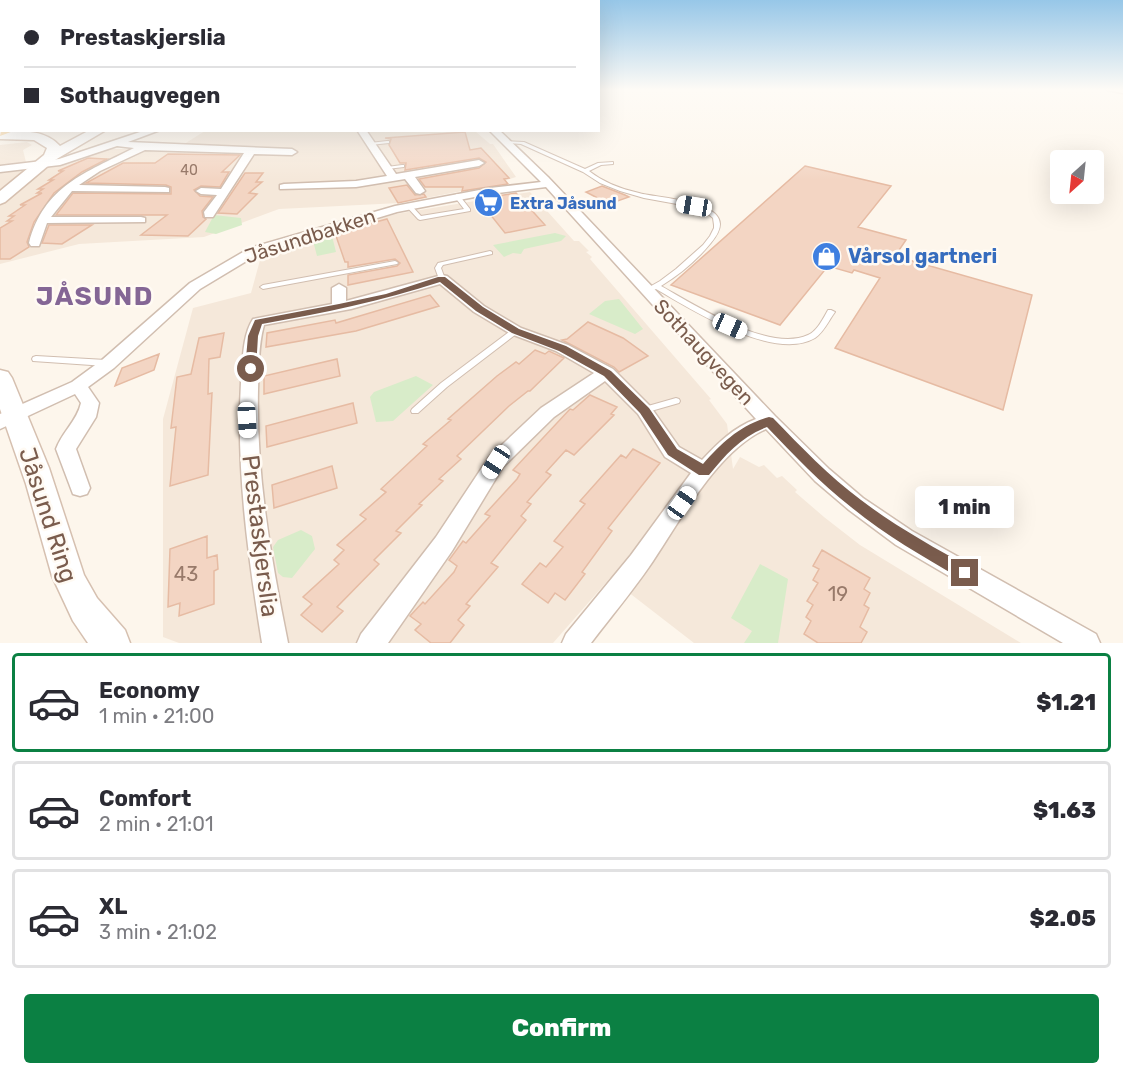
<!DOCTYPE html>
<meta charset="utf-8">
<style>
body{margin:0;font-family:Rubik,sans-serif;background:#f7f7f7;color:#2b2b33;height:100vh;display:flex;flex-direction:column;font-size:22px;white-space:nowrap}
*{box-sizing:border-box;margin:0}
p{font-size:20px;color:#7c7c81}
.icon{flex:none;width:33px;height:33px;fill:none;stroke:currentColor;stroke-width:2;stroke-linecap:round;stroke-linejoin:round}
.map{position:relative;height:643px;overflow:hidden}
.details{display:flex;flex-direction:column;background:#fff;flex:1}
.details>*{flex:none}
.top-card{position:absolute;left:0px;top:0px;width:600px;height:132px;box-shadow:0 6px 24px #0002;display:grid;align-content:center;height:132px;padding:0 24px;background:#fff}
.needle{width:39px;rotate:207deg}
.fabs{position:absolute;left:1050px;top:150px;display:grid;gap:12px}
.fabs a{display:grid;place-items:center;width:54px;height:54px;border-radius:6px;background:#fff;box-shadow:0 6px 24px #0002;font-size:30px}
.end{position:absolute;width:27px;height:27px;margin:-14px;border:8px solid #7a5c4d;background:#fff;box-shadow:0 0 0 3px #fff}
.from{border-radius:50%}
.bubble{position:absolute;height:42px;border-radius:6px;background:#fff;box-shadow:0 6px 24px #0002;font-size:20px;font-weight:800;line-height:42px;text-align:center}
.car{position:absolute;width:18px;height:36px;margin:-18px -9px;border-radius:8px;box-shadow:0 0 4px 2px #0007;background:linear-gradient(#fff 24%,#345 0 40%,#fff 0 76%,#345 0 86%,#fff 0)}
.top-card b{display:flex;align-items:center;gap:21px;height:57px;font-size:22px}
.top-card b+b{border-top:2px solid #e1e1e2}
.top-card i{width:15px;height:15px;background:#2b2b33}
ul{padding:10px 0 0;list-style:none}
li{display:flex;align-items:center;gap:18px;height:99px;margin:0 12px 9px;padding:0 12px;border:3px solid #e1e1e2;border-radius:6px}
li div{flex:1}
li b{display:block;font-size:22px}
li em{font-style:normal;font-weight:800}
li.on{border-color:#0b8043}
li>.icon{width:54px;height:54px;stroke-width:1.5}
.action{display:flex;gap:12px;margin-top:auto;padding:12px 24px}
.action a{flex:1;height:69px;border-radius:6px;background:#0b8043;color:#fff;font-size:24px;font-weight:800;line-height:69px;text-align:center}
.map>svg:first-child{display:block}
</style>
<div class="map">
<svg width="1123" height="643" viewBox="0 0 1123 643">
<rect width="100%" height="100%" fill="#fdf6ec"/>
<!-- residential -->
<path fill="#f5e8da" d="M205 131H475L490 144H493L516 177 488 186 400 203 279 209 204 237 79 244 0 264V145L27 142 32 145 23 150 26 162 53 167 112 149H176Z
M530 192 574 241H579L589 251 586 252 592 257 590 259 711 399 709 400 727 424 733 469 740 457 759 467 764 465 777 478 782 476 797 490 795 492 824 517 860 545 1021 643H694L610 578 553 643H179L163 637V419L193 308 251 293 262 253 396 214Z"/>
<!-- green -->
<path fill="#d8ecc9" d="M214 215 241 218 242 225 216 234 205 232Z
M331 232 336 252 317 256 312 237Z
M555 233 566 236 561 241 524 249 521 254 513 253 504 257 493 245Z
M619 299 643 329 635 334 589 314 605 301Z
M416 376 433 385 393 421 376 422 370 397 374 392Z
M301 530 312 536 315 549 292 578 283 577 278 573 273 547 278 540Z
M760 564 788 579 778 643H744L752 631 731 618Z"/>
<!-- building -->
<path fill="#f3d5c3" stroke="#e6bba3" stroke-width="1.5" d="M465 132 470 150 481 148 509 178 504 179 508 184 462 191 463 187H425L419 179 479 168 486 162 479 158 405 170 406 163H400L389 145 391 139 385 138Z
M168 154 240 155 222 172H229L220 187 201 186 194 190 200 196 213 197 202 211 203 217 206 219 188 236 141 235 167 215H56L73 193 171 194V187L166 185 86 183 123 163H155Z
M88 158 107 159 82 172 54 193 34 222 27 242 29 247 10 259H0V228L12 221H7L14 216H9L25 205H20L42 193H37L43 189H38L53 180H49L63 171H58Z
M805 166 891 186 858 227 906 240 895 256 1032 295 1003 410 835 348 880 278 854 270 852 273 828 266 780 325 671 285Z
M245 173H263L256 182H262L249 193 257 194 237 214 218 213Z
M407 185 415 195 424 194 426 197 398 203 389 188Z
M602 186 625 195 629 197 609 204 586 192Z
M516 193 545 225 505 233 478 199Z
M387 219 413 272 348 285V275L397 266 400 263 395 259 348 267V262H345L335 233Z
M49 225H92L62 244 42 243Z
M430 295 439 306 356 331 266 347 267 333 335 320 336 323Z
M588 322 623 338 648 356 619 372 614 367 562 340 567 339Z
M224 333 220 357 209 359 208 394 212 393 208 475 170 486 176 427 171 428 177 377 191 374 199 338Z
M535 350 545 354 549 351 564 358 530 391H528L509 406 457 456 461 459 439 479 443 481 419 504 422 505 396 531 401 533 374 560 379 564 337 607 343 611 322 632 301 615 312 604 303 597 339 564 334 560 344 550 337 545 366 519 360 515 386 492 381 489 427 446 423 444 451 420 448 419 497 376 516 362 519 364Z
M159 354 154 370 115 386 122 368Z
M337 359 340 376 264 394V376Z
M590 395 617 407 611 414 614 415 574 455 566 450 546 472 551 475 527 502 531 504 521 516 526 520 491 563 498 567 466 604 470 606 458 620 464 625 450 643H431L415 630 421 624 410 616 423 602 425 604 454 572 457 566 449 560 463 541 466 543 490 516 485 514 517 479 520 474 513 470 570 409 573 410Z
M353 403 357 423 267 447 266 426Z
M633 449 660 463 608 528 612 531 582 572 585 574 565 600 555 593 548 603 522 584 540 563 546 567 563 547 554 541 585 504 580 501 621 455 626 458Z
M332 466 337 488 274 508 272 485Z
M207 536V558L217 555 218 569 214 571V604L179 616 180 603 168 607 170 549Z
M822 550 870 578 864 589 870 593 864 605 869 608 860 627 867 632 861 643H818L804 634 811 621 806 617 813 605 807 601 818 583 813 580 819 569 813 566Z"/>
<g fill="none" stroke-linecap="round" stroke-linejoin="round">
<defs>
<path id="service" d="M387 141H389V143L370 145 368 144 370 143Z
M505 141 524 142 585 169 598 163 613 162V164L601 165 589 171C603 182 621 189 639 193 656 198 720 200 720 224 720 232 714 239 710 244 696 261 679 275 661 286 695 305 769 353 808 335 817 331 823 319 828 310H831L835 312C829 320 824 332 815 338 774 362 692 310 656 289L648 292H644L643 291 644 290 660 281 676 269 703 245 710 236 714 228V225L713 218 707 213 688 206 644 198 620 191 600 183 583 172 521 144 507 143H505Z
M402 165H404V167L387 169 385 168 387 167Z
M457 194 459 195 470 209V211L420 220 418 219 406 206 407 205H411L421 216 464 209 454 196Z
M490 251 492 252V254L443 265 441 268 445 279 442 281 439 279 435 268 438 263Z
M395 261 397 262 398 263 397 264 263 289 260 287 263 285Z
M513 329H516L520 331 447 387 418 413H412L411 411 412 409 441 383Z
M36 356 106 360 110 363 106 366 33 361 32 359 33 357Z
M676 398 679 399 680 401 679 403 644 413 641 412 640 410 641 408Z"/>
<path id="minor" d="M1107 90H1123V93Z
M0 96H2V100H0Z
M146 130H160L128 142 292 149 297 152 292 155 254 154 213 217H205L204 212 217 195 201 194 196 191 201 188 221 189 244 153 145 150 100 171 79 185 165 187 169 188V192L72 191 51 217H141L145 218V222L47 223 39 246H31L29 243C44 186 85 173 134 148L117 146 60 165 0 172V166L59 159Z
M357 130H366L396 174 479 160 484 163 479 166 415 177 425 191 420 194 416 193 405 179 356 187 280 189V185L284 184 356 181 387 176Z
M489 130H499L548 177 775 416 829 469 863 498 912 531 1096 634 1100 643H1063L896 545 849 510 815 481 766 429C717 450 679 523 649 567 631 593 610 618 591 643H562L566 634 631 555 691 473 665 457 638 414 605 381 554 417 503 467 452 551 388 643H357L361 634 436 537 489 457 541 408 594 373 556 351 511 334 474 312 440 284 351 309 264 325C258 346 259 368 258 389 256 475 271 559 288 643H262C248 556 236 470 241 382 243 362 242 336 253 319L332 304V288L339 284 346 288V301L442 275 447 276 484 306 521 328 568 345 613 369 650 406 679 447 702 460C719 442 733 428 756 419L546 187 490 194 397 212 258 254 200 289 114 368 88 387 99 403 96 417 76 449 90 488 87 494 80 496 73 494 56 449C62 432 77 421 81 403L75 394 0 429V414L72 382 102 360 190 283 250 248 395 206 490 188 541 182Z"/>
<path id="secondary" d="M90 130H106L55 160 5 202 0 204V191L44 155 47 148 34 140 0 139V131C21 131 45 129 60 146Z
M0 370 8 372 12 378 49 468 84 575 97 598 125 630 130 643H88L73 621 52 576 26 484 0 409Z"/>
<path id="primary" d="M2 127V130H16L0 136Z"/>
</defs>
<!-- service casing -->
<use href="#service" stroke="#d1beb0" stroke-width="2"/>
<!-- minor casing -->
<use href="#minor" stroke="#d1beb0" stroke-width="3"/>
<!-- secondary casing -->
<use href="#secondary" stroke="#d6c0b0" stroke-width="3"/>
<!-- primary casing -->
<use href="#primary" stroke="#dad1cd" stroke-width="3"/>
<!-- service -->
<use href="#service" fill="#fff" fill-rule="evenodd"/>
<!-- minor -->
<use href="#minor" fill="#fff" fill-rule="evenodd"/>
<!-- secondary -->
<use href="#secondary" fill="#fff" fill-rule="evenodd"/>
<!-- primary -->
<use href="#primary" fill="#fbd9a5" fill-rule="evenodd"/>
</g>
<!-- sky -->
<linearGradient id="sky" x2="0" y2="1"><stop stop-color="#97c7e8"/><stop offset="0.5" stop-color="#fefbf6"/><stop offset="1" stop-color="#fefbf6" stop-opacity="0"/></linearGradient>
<rect width="1123" height="180" fill="url(#sky)"/>
<!-- route -->
<path fill="#7a5c4d" d="M438 277H445L483 307 519 329 566 346 611 371 649 408 677 449 703 464C723 442 739 426 769 417L773 418C801 447 829 476 861 500 895 526 933 547 971 568L973 573 971 578 965 580 960 578C922 556 885 535 851 507 820 483 794 455 767 427 741 437 726 454 709 475H699L668 455 640 413 604 376 559 351 512 333 476 311 440 282C382 301 323 313 262 324L258 336 256 369 251 372 245 369 248 336 255 320 339 304 386 294Z"/>
<!-- icons -->
<defs>
<symbol id="supermarket-disc" viewBox="-11 -11 22 22"><circle r="9.5" fill="#3f7fe0" stroke="#fffaf3"/><path d="M-6-5.5h2.5l.6 2H6L4.5 2H-2.5L-4.4-4H-6ZM-1.5 3.2a1.3 1.3 0 1 0 .1 0ZM3 3.2a1.3 1.3 0 1 0 .1 0Z" fill="#fff"/></symbol>
<symbol id="shop-disc" viewBox="-11 -11 22 22"><circle r="9.5" fill="#3f7fe0" stroke="#fffaf3"/><path d="M-5-2.5h2.3a2.7 3.5 0 0 1 5.4 0H5L5.5 6h-11ZM-1.5-2.5h3a1.5 2.3 0 0 0-3 0Z" fill="#fff"/></symbol>
</defs>
<g fill-rule="evenodd">
<use href="#supermarket-disc" x="472" y="186" width="33" height="33"/>
<use href="#shop-disc" x="810" y="240" width="33" height="33"/>
</g>
<g text-anchor="middle" stroke-width="5" stroke-linejoin="round" paint-order="stroke">
<!-- far-number labels -->
<g font-size="14" fill="#987a6a">
<text x="189" y="175">40</text>
</g>
<!-- far-shop labels -->
<g font-size="16" font-weight="bold" fill="#366cbe" stroke="#fffaf3" text-anchor="start">
<text x="510" y="209">Extra Jåsund</text>
</g>
<!-- street labels -->
<g font-size="20" fill="#7a5c4d" stroke="#fffaf3">
<text transform="translate(310 236) rotate(-18)" y="7">Jåsundbakken</text>
<text transform="translate(704 352) rotate(47)" y="7">Sothaugvegen</text>
</g>
<!-- shop labels -->
<g font-size="20" font-weight="bold" fill="#366cbe" stroke="#fffaf3" text-anchor="start">
<text x="848" y="263">Vårsol gartneri</text>
</g>
<!-- near-number labels -->
<g font-size="20" fill="#987a6a">
<text x="186" y="581">43</text>
<text x="838" y="601">19</text>
</g>
<!-- near-street labels -->
<g font-size="24" fill="#7a5c4d" stroke="#fffaf3">
<text transform="translate(48 515) rotate(72)" y="8">Jåsund Ring</text>
<text transform="translate(260 536) rotate(83)" y="8">Prestaskjerslia</text>
</g>
<!-- district labels -->
<g font-size="26" font-weight="bold" letter-spacing="1.5" fill="#846695" stroke="#fffaf3">
<text x="95" y="305">JÅSUND</text>
</g>
</g>
</svg>
<div class="fabs">
<a><svg class="needle" viewBox="-14 -14 28 28"><path d="M0-13l5 13h-10z" fill="#e53935"/><path d="M0 13l5-13h-10z" fill="#7c7c81"/></svg></a>
</div>
<i class="end from" style="left:251px;top:369px"></i>
<i class="end" style="left:965px;top:573px"></i>
<div class="bubble" style="left:915px;top:486px;width:99px">1 min</div>
<i class="car" style="left:694px;top:206px;rotate:279deg"></i>
<i class="car" style="left:730px;top:326px;rotate:114deg"></i>
<i class="car" style="left:247px;top:420px;rotate:177deg"></i>
<i class="car" style="left:496px;top:462px;rotate:213deg"></i>
<i class="car" style="left:682px;top:503px;rotate:35deg"></i>
<div class="top-card">
<b><i class="from"></i>Prestaskjerslia</b>
<b><i></i>Sothaugvegen</b>
</div>
</div>
<section class="details">
<ul>
<li class="on"><svg class="icon" aria-label="car" viewBox="0 0 24 24"><path d="M5 17H2v-5l4-1 3-4h7l3 4 3 1v5h-3M9 17h6M6 11h13"/><circle cx="7" cy="17" r="2"/><circle cx="17" cy="17" r="2"/></svg><div><b>Economy</b><p>1 min · 21:00</p></div><em>$1.21</em></li>
<li><svg class="icon" aria-label="car" viewBox="0 0 24 24"><path d="M5 17H2v-5l4-1 3-4h7l3 4 3 1v5h-3M9 17h6M6 11h13"/><circle cx="7" cy="17" r="2"/><circle cx="17" cy="17" r="2"/></svg><div><b>Comfort</b><p>2 min · 21:01</p></div><em>$1.63</em></li>
<li><svg class="icon" aria-label="car" viewBox="0 0 24 24"><path d="M5 17H2v-5l4-1 3-4h7l3 4 3 1v5h-3M9 17h6M6 11h13"/><circle cx="7" cy="17" r="2"/><circle cx="17" cy="17" r="2"/></svg><div><b>XL</b><p>3 min · 21:02</p></div><em>$2.05</em></li>
</ul>
<div class="action"><a>Confirm</a></div>
</section>
